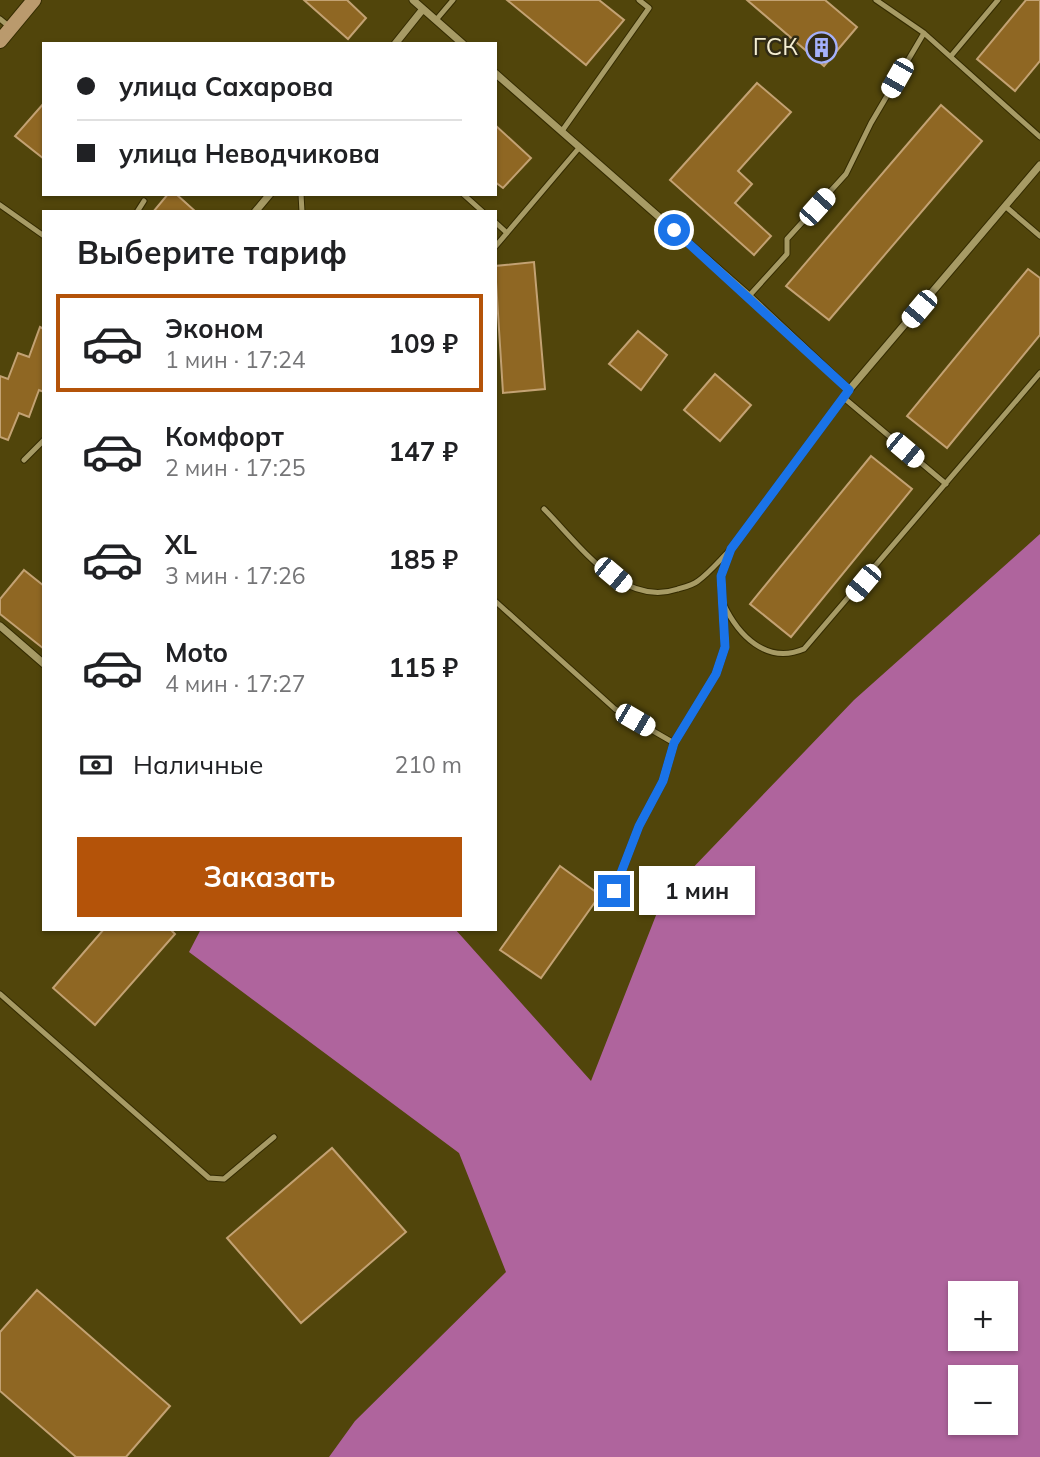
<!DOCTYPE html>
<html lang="ru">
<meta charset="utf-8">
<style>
body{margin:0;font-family:Mulish,sans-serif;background:#f6f6f6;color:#202124;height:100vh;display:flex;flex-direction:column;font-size:26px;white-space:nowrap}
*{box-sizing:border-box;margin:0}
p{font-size:23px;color:#757577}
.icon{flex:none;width:38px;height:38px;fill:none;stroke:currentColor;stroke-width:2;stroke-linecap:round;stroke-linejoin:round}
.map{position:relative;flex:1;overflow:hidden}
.sheet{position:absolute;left:42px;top:210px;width:455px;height:721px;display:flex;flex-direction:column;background:#fff;border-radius:0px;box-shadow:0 2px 5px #0004}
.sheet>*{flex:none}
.hud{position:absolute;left:42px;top:42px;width:455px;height:154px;border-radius:0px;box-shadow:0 2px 5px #0004;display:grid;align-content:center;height:154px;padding:0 35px;background:#fff}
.tools{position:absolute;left:948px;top:1281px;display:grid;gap:14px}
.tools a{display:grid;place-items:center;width:70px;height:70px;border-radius:0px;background:#fff;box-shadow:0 2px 5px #0004;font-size:35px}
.end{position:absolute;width:32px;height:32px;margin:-16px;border:9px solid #1a73e8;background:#fff;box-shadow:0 0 0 4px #fff}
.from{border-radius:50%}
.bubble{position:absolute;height:49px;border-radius:0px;background:#fff;box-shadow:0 2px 5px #0004;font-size:23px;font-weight:700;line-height:49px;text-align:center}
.car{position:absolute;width:21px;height:42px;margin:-21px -10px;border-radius:9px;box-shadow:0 0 5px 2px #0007;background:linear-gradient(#fff 24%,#345 0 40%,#fff 0 76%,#345 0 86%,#fff 0)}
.hud b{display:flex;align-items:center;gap:24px;height:66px;font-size:26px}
.hud b+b{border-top:2px solid #e0e0e0}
.hud i{width:18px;height:18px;background:#202124}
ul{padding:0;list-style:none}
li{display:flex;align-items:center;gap:21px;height:98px;margin:0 14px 10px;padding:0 21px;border:4px solid transparent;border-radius:0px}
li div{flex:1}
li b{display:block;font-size:26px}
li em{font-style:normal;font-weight:700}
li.active{border-color:#b45309}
li>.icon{width:63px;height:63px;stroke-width:1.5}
h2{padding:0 35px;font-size:32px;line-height:84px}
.pay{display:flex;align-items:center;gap:18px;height:77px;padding:0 35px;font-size:26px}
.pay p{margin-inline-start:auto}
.cta{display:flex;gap:14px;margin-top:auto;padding:14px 35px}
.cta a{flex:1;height:80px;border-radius:0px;background:#b45309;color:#fff;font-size:28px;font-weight:700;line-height:80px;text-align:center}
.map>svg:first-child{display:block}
</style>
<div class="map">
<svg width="1040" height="1457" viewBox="0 0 1040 1457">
<rect width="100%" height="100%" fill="#51450b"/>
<!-- forest -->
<path fill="#af649d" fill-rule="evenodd" d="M1040 534V1457H329L355 1421 506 1272 459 1153 189 952 201 929H455L591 1081 662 900 854 700ZM961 1293H1006V1339H961ZM961 1377H1006V1423H961Z"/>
<!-- building -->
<path fill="#8f6723" stroke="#c3a273" stroke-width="2" d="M304 0H347L366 18 348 39Z
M507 0H599L624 20 586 65Z
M747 0H825L857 27 824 66Z
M1026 0H1040V61L1015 91 977 59Z
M757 83 791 112 738 171 752 184 735 203 771 236 754 255 670 180Z
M44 103V159L15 136Z
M941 105 982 141 829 320 786 286Z
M495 125 531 158 503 188 495 182Z
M168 194H176L196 212H153Z
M534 262 545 389 503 393 495 266Z
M1028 269 1040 278V335L947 448 907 416Z
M40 327 44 329V392L39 390 29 417 19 413 8 440 0 437V376L8 379 18 353 29 357Z
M638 331 667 355 641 390 609 364Z
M715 374 751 405 720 441 684 410Z
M871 456 912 489 791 637 750 604Z
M24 570 44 586V649L0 614V599Z
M560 866 600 895 541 978 500 950Z
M104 929H170L175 934 95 1025 53 988Z
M332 1148 406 1232 301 1323 227 1238Z
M37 1290 170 1406 126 1457H76L0 1391V1332Z"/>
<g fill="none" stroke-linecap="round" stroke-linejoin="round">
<defs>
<path id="lane" d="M876 0 924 33 1040 137
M0 19 11 28
M436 20 453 0
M951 56 998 0
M562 131 649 8 639 0
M301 194 302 212
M463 194 483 212
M0 205 44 236
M1005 206 1040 236
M137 212 144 201
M495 222 507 233
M495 247 579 148
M749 296 787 254V239L846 174 871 123 924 33
M844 398 946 484
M24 460 44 440
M544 509C579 544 622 608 678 589 685 587 693 585 698 581 709 573 719 561 729 551
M495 601 615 709 674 743
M723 603C738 635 766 665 804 649L1040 373
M0 994 209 1178 224 1179 274 1137"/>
<path id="street" d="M413 0 463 44
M395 44 423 9
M495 73 749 296 849 390
M255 212 270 194
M0 626 44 664
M614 891 639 826 663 781 674 743 716 674 725 647 721 576 731 549 849 390 1040 165"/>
<path id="secondary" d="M0 41 34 0"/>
</defs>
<!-- lane casing -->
<use href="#lane" stroke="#342b00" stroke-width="7"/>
<!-- street casing -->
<use href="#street" stroke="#342b00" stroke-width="9"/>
<!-- secondary casing -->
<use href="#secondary" stroke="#342b00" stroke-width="16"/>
<!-- lane -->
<use href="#lane" stroke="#a79b65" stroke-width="5"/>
<!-- street -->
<use href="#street" stroke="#a79b65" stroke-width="7"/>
<!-- secondary -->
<use href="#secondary" stroke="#ba9a6d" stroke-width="14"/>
</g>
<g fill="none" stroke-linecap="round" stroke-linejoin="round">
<!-- route -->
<path stroke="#1a73e8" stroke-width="9" d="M614 891 639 826 663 781 674 743 716 674 725 647 721 576 731 549 849 390 674 230"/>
</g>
<!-- icons -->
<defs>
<symbol id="building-ring" viewBox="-11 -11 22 22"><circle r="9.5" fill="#312b15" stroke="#a5b1fc" stroke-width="1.5"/><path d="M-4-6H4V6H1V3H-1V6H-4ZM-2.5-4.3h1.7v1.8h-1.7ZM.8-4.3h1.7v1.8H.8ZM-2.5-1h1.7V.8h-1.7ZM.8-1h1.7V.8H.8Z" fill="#a5b1fc"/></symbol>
</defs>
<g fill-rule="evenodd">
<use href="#building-ring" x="804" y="30" width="35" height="35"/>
</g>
<g text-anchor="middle" stroke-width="5" stroke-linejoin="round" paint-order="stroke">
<!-- poi labels -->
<g font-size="24" fill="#f4eed2" stroke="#312b15" text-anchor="end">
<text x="798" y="55">ГСК</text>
</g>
</g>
</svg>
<div class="tools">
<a>+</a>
<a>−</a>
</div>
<i class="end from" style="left:674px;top:230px"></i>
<i class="end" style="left:614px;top:891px"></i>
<div class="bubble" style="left:639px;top:866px;width:116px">1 мин</div>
<i class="car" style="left:897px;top:78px;rotate:210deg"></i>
<i class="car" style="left:817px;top:207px;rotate:42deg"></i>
<i class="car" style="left:919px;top:309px;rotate:220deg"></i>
<i class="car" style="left:905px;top:450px;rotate:130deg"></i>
<i class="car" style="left:613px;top:575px;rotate:130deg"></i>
<i class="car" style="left:863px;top:583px;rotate:220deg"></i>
<i class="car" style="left:635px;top:720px;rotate:120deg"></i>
<div class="hud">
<b><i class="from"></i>улица Сахарова</b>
<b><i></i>улица Неводчикова</b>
</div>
<section class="sheet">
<h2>Выберите тариф</h2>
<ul>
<li class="active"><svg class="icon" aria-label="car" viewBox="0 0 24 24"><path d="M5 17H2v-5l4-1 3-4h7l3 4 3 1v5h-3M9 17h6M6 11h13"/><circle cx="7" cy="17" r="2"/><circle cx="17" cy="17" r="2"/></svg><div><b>Эконом</b><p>1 мин · 17:24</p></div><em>109 ₽</em></li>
<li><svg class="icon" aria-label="car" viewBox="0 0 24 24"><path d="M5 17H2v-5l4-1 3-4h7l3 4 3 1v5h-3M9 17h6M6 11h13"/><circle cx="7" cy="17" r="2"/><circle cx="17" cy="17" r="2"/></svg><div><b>Комфорт</b><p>2 мин · 17:25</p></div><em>147 ₽</em></li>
<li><svg class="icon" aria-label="car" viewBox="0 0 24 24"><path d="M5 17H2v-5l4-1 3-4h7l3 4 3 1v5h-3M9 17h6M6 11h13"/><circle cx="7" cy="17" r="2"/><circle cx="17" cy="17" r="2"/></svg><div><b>XL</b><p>3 мин · 17:26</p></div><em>185 ₽</em></li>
<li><svg class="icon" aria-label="car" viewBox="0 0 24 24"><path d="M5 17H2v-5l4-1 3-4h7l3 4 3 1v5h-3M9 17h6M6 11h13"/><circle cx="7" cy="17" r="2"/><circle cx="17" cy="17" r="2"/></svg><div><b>Moto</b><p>4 мин · 17:27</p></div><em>115 ₽</em></li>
</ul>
<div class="pay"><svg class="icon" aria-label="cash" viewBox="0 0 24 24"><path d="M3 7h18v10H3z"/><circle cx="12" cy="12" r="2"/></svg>Наличные<p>210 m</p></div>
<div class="cta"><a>Заказать</a></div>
</section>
</div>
